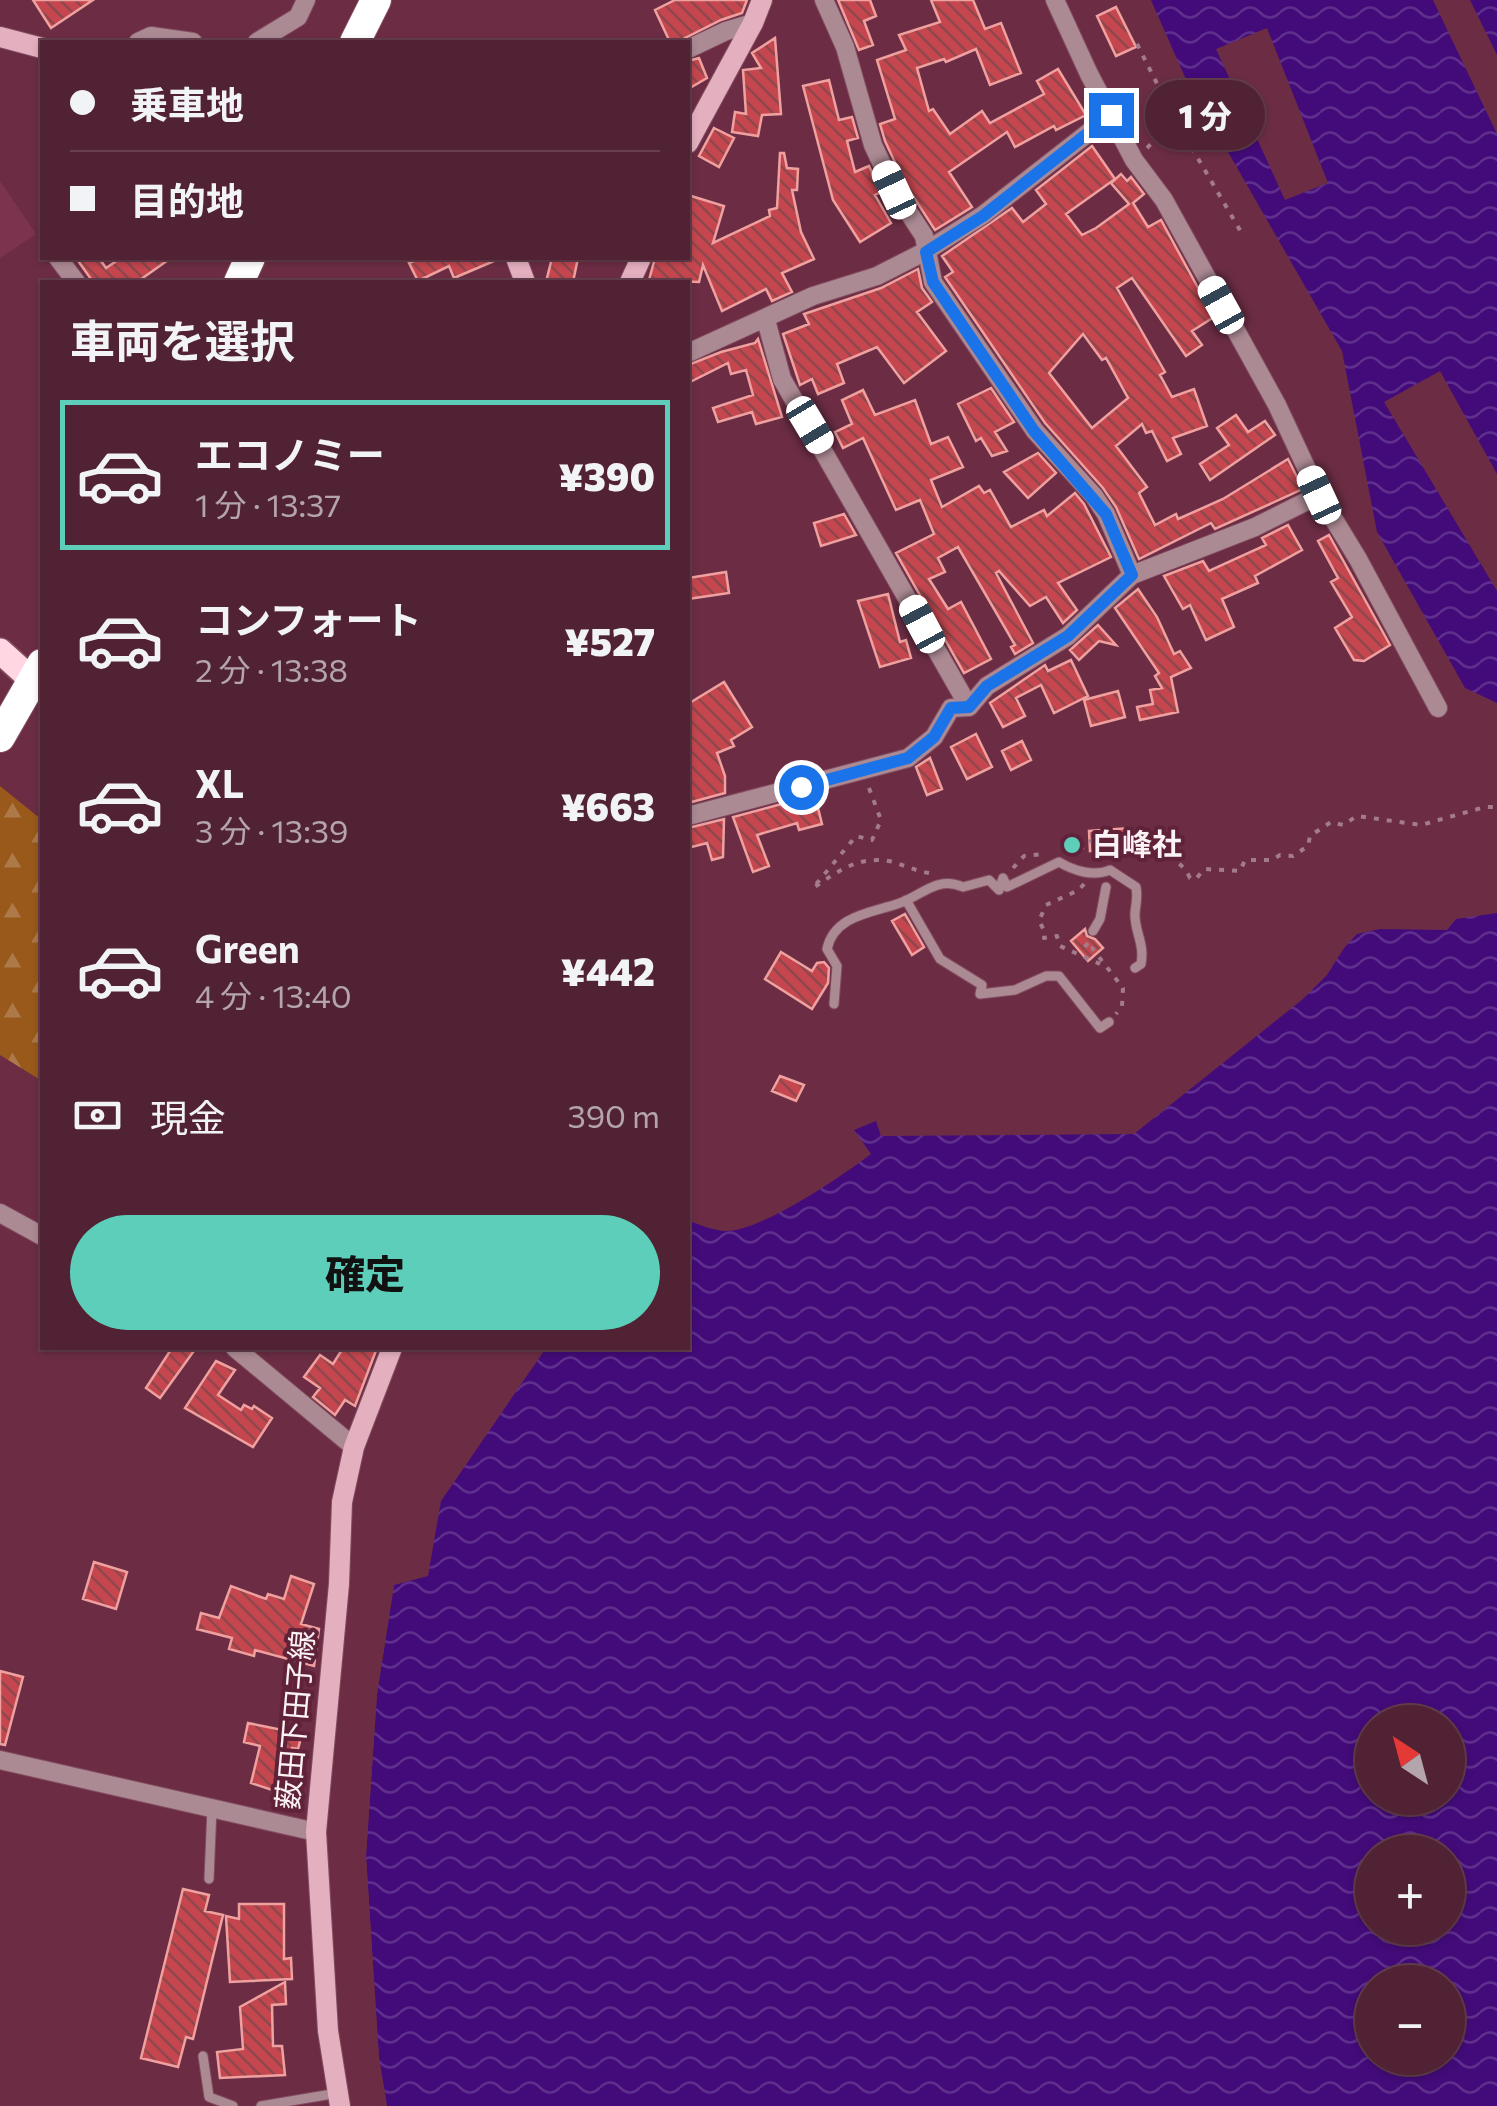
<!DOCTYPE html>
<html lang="ja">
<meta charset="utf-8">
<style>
body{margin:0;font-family:Commissioner,"Noto Sans JP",sans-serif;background:#5b2f3f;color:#f1f3f6;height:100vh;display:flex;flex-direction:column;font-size:38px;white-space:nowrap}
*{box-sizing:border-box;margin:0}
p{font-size:32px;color:#b4a4ac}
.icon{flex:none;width:55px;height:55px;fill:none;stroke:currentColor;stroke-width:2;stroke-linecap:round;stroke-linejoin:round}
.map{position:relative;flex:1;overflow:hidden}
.side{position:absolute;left:40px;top:280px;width:650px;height:1070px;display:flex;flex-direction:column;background:#512233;border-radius:0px;box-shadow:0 2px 8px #0004,0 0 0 2px #673f4e}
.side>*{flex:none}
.guide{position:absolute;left:40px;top:40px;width:650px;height:220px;border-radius:0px;box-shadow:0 2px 8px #0004,0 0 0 2px #673f4e;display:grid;align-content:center;height:220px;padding:0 30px;background:#512233}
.needle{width:65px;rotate:324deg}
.controls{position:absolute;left:1355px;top:1705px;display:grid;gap:20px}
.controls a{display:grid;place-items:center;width:110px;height:110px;border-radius:50%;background:#512233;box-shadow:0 2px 8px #0004,0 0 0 2px #673f4e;font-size:50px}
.end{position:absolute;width:45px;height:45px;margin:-22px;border:12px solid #1a73e8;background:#fff;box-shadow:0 0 0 5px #fff}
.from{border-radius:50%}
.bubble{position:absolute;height:70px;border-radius:35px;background:#512233;box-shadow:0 2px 8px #0004,0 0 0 2px #673f4e;font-size:32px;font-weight:800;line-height:70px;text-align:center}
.car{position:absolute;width:30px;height:60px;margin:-30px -15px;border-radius:12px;box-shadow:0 0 8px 2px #0007;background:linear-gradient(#fff 24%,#345 0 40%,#fff 0 76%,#345 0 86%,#fff 0)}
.guide b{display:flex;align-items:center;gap:35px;height:95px;font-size:38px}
.guide b+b{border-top:2px solid #673f4e}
.guide i{width:25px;height:25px;background:#f1f3f6}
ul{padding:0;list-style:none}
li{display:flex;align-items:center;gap:30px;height:150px;margin:0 20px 15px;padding:0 10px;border:5px solid transparent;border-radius:0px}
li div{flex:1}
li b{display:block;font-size:38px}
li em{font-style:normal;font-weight:800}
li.selected{border-color:#5dceb9}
li>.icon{width:90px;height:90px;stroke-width:1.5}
h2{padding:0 30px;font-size:45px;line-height:120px}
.pay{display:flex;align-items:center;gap:25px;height:110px;padding:0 30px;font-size:38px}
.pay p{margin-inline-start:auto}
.primary-button{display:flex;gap:20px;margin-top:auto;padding:20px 30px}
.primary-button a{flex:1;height:115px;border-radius:60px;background:#5dceb9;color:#111;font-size:40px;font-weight:800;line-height:115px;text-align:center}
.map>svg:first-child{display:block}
</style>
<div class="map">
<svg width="1497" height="2106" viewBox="0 0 1497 2106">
<defs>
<pattern id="forest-firs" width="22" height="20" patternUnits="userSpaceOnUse" patternTransform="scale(2.5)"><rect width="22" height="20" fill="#99591b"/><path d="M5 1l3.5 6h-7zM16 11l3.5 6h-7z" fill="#ad7948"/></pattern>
<pattern id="water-waves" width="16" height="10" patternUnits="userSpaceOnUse" patternTransform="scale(2.5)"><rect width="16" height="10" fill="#430b79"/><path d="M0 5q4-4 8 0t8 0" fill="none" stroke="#5f2f8d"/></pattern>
<pattern id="building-back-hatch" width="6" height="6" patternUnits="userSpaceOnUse" patternTransform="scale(2.5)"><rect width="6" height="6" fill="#c5464f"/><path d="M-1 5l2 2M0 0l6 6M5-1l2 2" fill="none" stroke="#8e474c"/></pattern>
</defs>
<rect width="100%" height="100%" fill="#6c2d44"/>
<!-- built -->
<path fill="#7c344e" d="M0 181 36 234 0 258Z"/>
<!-- forest -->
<path fill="url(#forest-firs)" d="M0 786 42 820V1081L0 1055Z"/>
<!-- water -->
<path fill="url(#water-waves)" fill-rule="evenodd" d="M1151 0H1497V703L1465 688 1377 532 1342 351 1184 75Z
M1497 913V2106H387L379 2058 366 1856 377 1694 394 1585 428 1576 441 1501 546 1348H688V1221C699 1224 714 1231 726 1231 762 1231 842 1176 871 1154L854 1130 876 1121 881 1136 1134 1134 1303 999 1327 975 1344 948 1357 934 1380 929 1447 930 1456 919ZM1372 1722H1448V1798H1372ZM1372 1852H1448V1928H1372ZM1372 1982H1448V2058H1372Z"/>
<!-- pier -->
<path fill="#6c2d44" d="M1433 0H1470L1497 55V134Z
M1267 28 1328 183 1285 200 1216 49Z
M1440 371 1497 474V591L1384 402Z
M389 1584 394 1585 377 1694 366 1856 379 2058 387 2106H382L374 2059 361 1855 372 1694Z"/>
<!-- building -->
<path fill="url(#building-back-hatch)" stroke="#efa1a0" stroke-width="2.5" fill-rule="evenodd" d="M33 0H93L51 28Z
M675 0H747L742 13 721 20 677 42H670L655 10Z
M838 0H870L876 16 864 21 873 45 859 50Z
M931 0H973L985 29 1001 23 1021 73 990 85 976 49 946 62 944 59 917 68 929 111 933 109 950 134 982 111 990 123 1044 94 1037 81 1058 69 1086 115 1056 130 1054 126 1015 147 1007 132 949 172 972 207 935 230 905 184 885 141 880 124 895 119 877 60 906 50 899 35 940 22Z
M1116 7 1136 47 1116 56 1097 16Z
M775 38 781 114 762 115 758 136 732 132 735 112 746 114 743 70 761 68 752 53Z
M699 58 707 78 688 89V61Z
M829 80 839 120 852 117 858 138 847 141 855 172 869 166 881 192 875 195 891 223 860 242 833 200 803 86Z
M714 128 734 138 719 167 699 156Z
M1092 146 1115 179 1066 214 1082 235 1096 228 1129 204 1111 183 1121 174 1127 181 1131 177 1144 194 1133 203 1148 227 1161 220 1214 317 1192 331 1202 345 1186 356 1132 278 1117 288 1165 372 1160 375 1172 397 1194 389 1207 426 1173 438 1181 454 1167 461 1152 431 1146 433 1142 424 1116 446 1147 487 1139 493 1155 525 1176 514 1178 519 1223 499 1288 459 1303 489 1215 529 1211 523 1139 559 1116 507 1103 488 1045 423 945 277 953 272 942 256 1012 208 1023 222 1046 204 1036 190ZM1083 334 1102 360 1106 358 1128 398 1092 428 1049 373Z
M780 153H784L787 168 798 169 797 190H792L801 232 814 259 782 273 792 292 772 301 766 289 722 311 703 265 699 282 649 280 655 258H688V195L724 206 713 243 770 216 769 210 777 208Z
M76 258H99L106 268 121 258H171L137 282H88L91 279Z
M421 258H501L454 278 449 266 418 281 409 263Z
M552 258H578L573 282H546Z
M918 269 922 288 932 302 917 312 946 351 904 383 877 347 837 364 844 383 818 394 812 379 800 385 783 334 809 324 804 314 881 288Z
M758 339 782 417 756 424 752 412 718 422 713 408 753 395 746 370 731 374 728 363 688 383V365L721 352 755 343Z
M991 388 1014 422 995 432 1007 451 992 456 981 438 976 441 958 404Z
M863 390 875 415 915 400 931 444 948 437 963 467 931 480 942 507 979 486 984 493 990 490 1011 527 1044 510 1047 516 1075 493 1084 504 1111 557 1058 583 1077 610 1063 623 1046 597 1030 606 999 571 996 573 1033 643 1015 654 1011 647 1015 645 958 547 938 558 945 572 929 579 948 609 961 602 991 659 964 673 896 553 934 534 920 500 896 510 863 438 843 448 835 432 852 424 842 400Z
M1236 415 1248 432 1265 421 1275 435 1210 480 1200 464 1229 445 1217 428Z
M1038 453 1056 473 1028 498 1004 472Z
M844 514 856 535 821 546 814 523Z
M1288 525 1302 550 1255 576 1258 583 1222 599 1234 627 1206 640 1190 605 1183 609 1164 576 1203 561 1209 571 1266 545 1262 538Z
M1329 535 1390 645 1364 661 1354 660 1335 628 1352 617 1331 582 1338 578 1318 541Z
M726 572 729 593 688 599V578Z
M1138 589 1157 617 1174 654 1180 651 1191 668 1171 677 1178 712 1140 720 1137 707 1153 704 1150 690 1162 688 1155 676 1159 673 1115 608Z
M888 594 900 642 906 640 911 658 880 667 858 601Z
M1098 625 1116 645 1099 641 1079 660 1070 650Z
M1071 660 1088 696 1054 713 1041 685 1016 698 1025 716 1003 727 990 703 1045 665 1048 671Z
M724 682 752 727 731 740 734 746 717 753 725 776V793L688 803V704Z
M1118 691 1125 717 1091 726 1084 700Z
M976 734 992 767 967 779 951 747Z
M1022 741 1031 760 1011 770 1002 751Z
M930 758 942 789 927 795 916 767Z
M816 800 822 824 799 830 797 823 757 835 769 866 753 872 733 817 789 802 791 806Z
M724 819 723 857 712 860 707 843 688 848V828Z
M1130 828 1131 846 1090 851 1089 831Z
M905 914 924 947 912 955 892 921Z
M1085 929 1087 936 1095 939 1103 948 1088 961 1071 941Z
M781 952 812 971 817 963 824 962 829 968 828 983 812 1009 765 979Z
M780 1076 804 1085 796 1101 772 1091Z
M172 1348H196L160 1398 146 1388Z
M343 1348H377L355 1406 345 1400 335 1415 313 1397 320 1388 304 1377 320 1355 333 1364Z
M216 1361 235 1370 218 1395 241 1410 244 1405 252 1409 254 1406 272 1418 253 1447 185 1408Z
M94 1562 127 1572 116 1609 83 1599Z
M291 1576 314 1584 301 1624 319 1629 314 1666 255 1650 254 1656 229 1649 232 1638 197 1629 201 1613 219 1618 231 1586 266 1599 268 1594 284 1599Z
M0 1671 23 1677 5 1745 0 1744Z
M248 1723 302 1734 298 1749 292 1748 281 1793 251 1783 260 1746 244 1742Z
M183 1889 209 1895 205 1911 223 1915 193 2039 186 2037 178 2067 141 2058Z
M239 1904H284V1959L291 1958 292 1979 230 1982 226 1916 239 1919Z
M285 1982 286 2004 272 2005 273 2046H282L285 2075 220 2078 217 2052 243 2049 240 2007Z"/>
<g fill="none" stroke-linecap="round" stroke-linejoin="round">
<defs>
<path id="lane" d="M906 900 940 959 982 985 980 994 1015 990 1046 976H1059L1100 1028 1109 1022
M1093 931 1100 919 1106 887
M834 1004 837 966 827 949C834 916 870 913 897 904 921 897 936 875 963 887L989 880 999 890 1003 878 1007 887 1059 862C1074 871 1094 877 1110 870L1136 887C1138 898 1136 902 1135 913 1134 931 1145 943 1141 964L1135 968
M209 1879 212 1808
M203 2056 209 2097 233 2106
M261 2106 338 2093"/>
<path id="street" d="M824 0 845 47 873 145 894 190 924 236 933 282 1035 431 1094 496 1106 514 1132 575
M1055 0 1089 74 1134 160 1164 200 1277 405 1319 495 1358 559 1438 708
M138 42 151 36 193 42
M257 42 298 17 306 0
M688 49 726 31 753 23
M58 258 76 282
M766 320 782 379 969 707
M688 353 813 296 877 276 926 251 983 215 1111 115
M688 816 908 758 934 737 951 708 969 707 987 686 1068 636 1132 575 1255 527 1319 495
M0 1213 42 1236
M235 1348 354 1447
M0 1760 316 1832"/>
<path id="secondary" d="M0 37 42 48
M688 143 753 23 762 0
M516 258 525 282
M630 282 641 258
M340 2106 328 2031 316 1832 339 1584 342 1502 354 1447 392 1348"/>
<path id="primary" d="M0 651 42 689"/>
<path id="highway" d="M355 42 376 0
M239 282 250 258
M0 737 42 664"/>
</defs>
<!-- lane casing -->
<use href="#lane" stroke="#834d60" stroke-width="11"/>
<!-- street casing -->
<use href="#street" stroke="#834d60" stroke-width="20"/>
<!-- secondary casing -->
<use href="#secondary" stroke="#834d60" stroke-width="22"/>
<!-- primary casing -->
<use href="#primary" stroke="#834d60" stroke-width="28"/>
<!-- highway casing -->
<use href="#highway" stroke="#834d60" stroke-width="32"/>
<!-- path -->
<path stroke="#a47b8a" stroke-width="4" stroke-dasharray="5 8" stroke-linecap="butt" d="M1137 44 1175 119 1241 232
M1147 148 1175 119
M869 788 881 820 872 840 856 836 813 888C837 872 857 856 889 861 902 864 915 871 929 873
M1067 850 1069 847 1082 848 1102 832 1150 838C1160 857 1180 856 1190 878L1196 879 1204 869 1240 871 1245 860H1272L1280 855 1293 856 1308 846 1310 836 1331 822 1343 825 1357 816 1421 825 1485 807H1497
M1013 868 1024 856 1043 854
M1084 884 1079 890 1046 905 1039 921 1045 932 1044 938 1057 936 1060 946 1100 964
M1088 943 1084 948H1092L1123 988 1122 1006 1116 1014"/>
<!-- lane -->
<use href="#lane" stroke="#ac8a94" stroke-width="9"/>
<!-- street -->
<use href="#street" stroke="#ac8a94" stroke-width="18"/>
<!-- secondary -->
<use href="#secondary" stroke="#e4b0bf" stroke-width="20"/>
<!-- primary -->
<use href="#primary" stroke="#ffd6e1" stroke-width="25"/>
<!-- highway -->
<use href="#highway" stroke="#fff" stroke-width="30"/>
</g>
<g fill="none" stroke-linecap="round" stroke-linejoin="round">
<!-- route -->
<path stroke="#1a73e8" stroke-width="12" d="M801 787 908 758 934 737 951 708 969 707 987 686 1068 636 1132 575 1106 514 1034 431 933 282 926 252 983 216 1111 115"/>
</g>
<!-- markers -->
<circle fill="#5dceb9" stroke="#602239" stroke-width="4" cx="1072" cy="845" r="10"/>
<g text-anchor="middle" stroke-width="8" stroke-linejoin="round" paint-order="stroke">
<!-- poi labels -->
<g font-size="30" font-weight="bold" fill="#faf2f4" stroke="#602239" text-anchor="start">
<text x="1092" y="855">白峰社</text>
</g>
<!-- street labels -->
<g font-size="30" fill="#faf2f4" stroke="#602239">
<text transform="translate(296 1720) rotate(-85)" y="10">薮田下田子線</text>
</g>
</g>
</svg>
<div class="controls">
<a><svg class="needle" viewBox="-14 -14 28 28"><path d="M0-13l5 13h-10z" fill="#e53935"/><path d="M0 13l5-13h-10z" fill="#b4a4ac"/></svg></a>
<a>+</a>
<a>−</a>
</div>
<i class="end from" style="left:801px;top:787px"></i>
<i class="end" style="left:1111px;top:115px"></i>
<div class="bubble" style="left:1145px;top:80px;width:120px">1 分</div>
<i class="car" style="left:894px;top:190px;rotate:335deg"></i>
<i class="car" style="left:1221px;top:305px;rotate:331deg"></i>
<i class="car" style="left:810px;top:425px;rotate:149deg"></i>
<i class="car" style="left:1319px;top:495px;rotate:335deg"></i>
<i class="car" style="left:922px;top:624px;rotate:332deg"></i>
<div class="guide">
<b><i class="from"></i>乗車地</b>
<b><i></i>目的地</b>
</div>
<section class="side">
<h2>車両を選択</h2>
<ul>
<li class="selected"><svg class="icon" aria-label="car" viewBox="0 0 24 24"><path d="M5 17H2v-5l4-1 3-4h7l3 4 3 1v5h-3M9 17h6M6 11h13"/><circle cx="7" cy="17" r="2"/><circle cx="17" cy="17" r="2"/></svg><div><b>エコノミー</b><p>1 分 · 13:37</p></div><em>¥390</em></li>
<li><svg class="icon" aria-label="car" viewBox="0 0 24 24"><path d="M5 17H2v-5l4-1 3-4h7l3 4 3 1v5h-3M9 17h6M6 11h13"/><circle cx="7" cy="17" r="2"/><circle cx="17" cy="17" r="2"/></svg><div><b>コンフォート</b><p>2 分 · 13:38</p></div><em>¥527</em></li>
<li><svg class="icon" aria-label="car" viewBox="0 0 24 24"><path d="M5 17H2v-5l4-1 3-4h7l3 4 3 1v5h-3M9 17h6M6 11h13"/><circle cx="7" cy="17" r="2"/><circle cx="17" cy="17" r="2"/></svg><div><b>XL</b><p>3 分 · 13:39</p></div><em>¥663</em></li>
<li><svg class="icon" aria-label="car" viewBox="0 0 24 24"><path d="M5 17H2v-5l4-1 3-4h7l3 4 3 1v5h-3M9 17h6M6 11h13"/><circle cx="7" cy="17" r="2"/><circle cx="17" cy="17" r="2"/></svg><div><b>Green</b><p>4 分 · 13:40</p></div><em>¥442</em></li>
</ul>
<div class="pay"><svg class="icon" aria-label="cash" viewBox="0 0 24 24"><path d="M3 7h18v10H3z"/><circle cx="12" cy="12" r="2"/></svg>現金<p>390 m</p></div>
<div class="primary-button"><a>確定</a></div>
</section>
</div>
